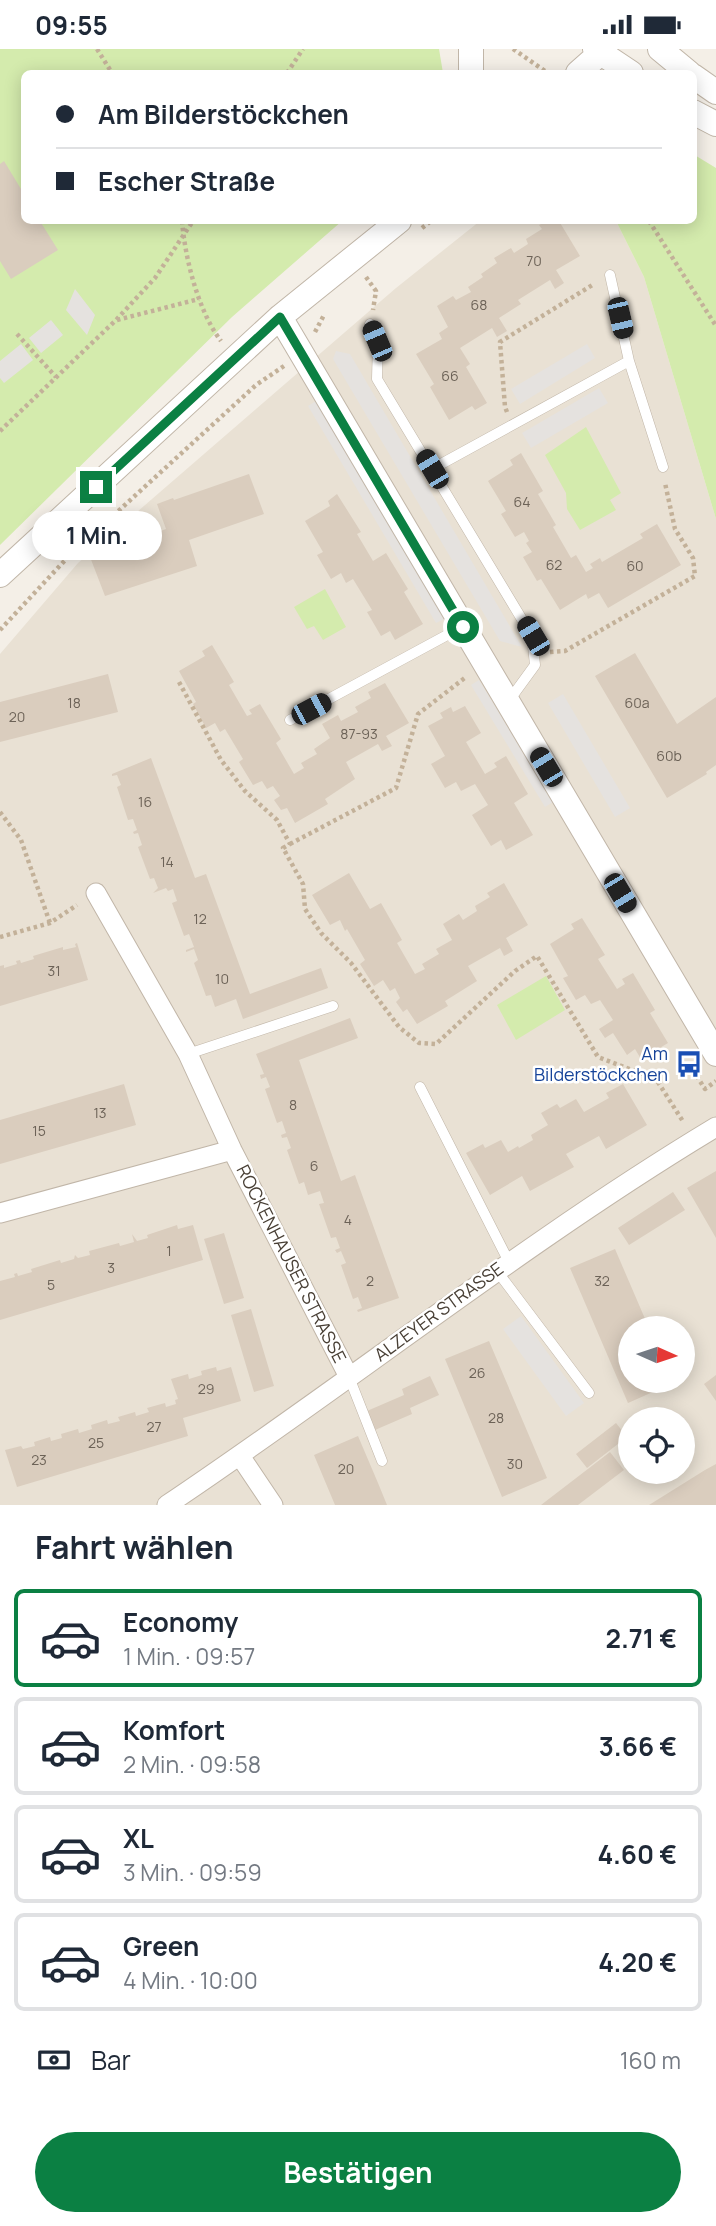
<!DOCTYPE html>
<html lang="de">
<meta charset="utf-8">
<style>
body{margin:0;font-family:Manrope,sans-serif;background:#f6f6f7;color:#1f2937;height:100vh;display:flex;flex-direction:column;font-size:26px;white-space:nowrap}
*{box-sizing:border-box;margin:0}
p{font-size:23px;color:#747a83}
.icon{flex:none;width:38px;height:38px;fill:none;stroke:currentColor;stroke-width:2;stroke-linecap:round;stroke-linejoin:round}
.map{position:relative;height:1456px;overflow:hidden}
.side{display:flex;flex-direction:column;background:#fff;flex:1}
.side>*{flex:none}
.top-card{position:absolute;left:21px;top:21px;width:676px;height:154px;border-radius:10px;box-shadow:0 4px 18px #0003;display:grid;align-content:center;height:154px;padding:0 35px;background:#fff}
.needle{width:46px;rotate:93deg}
.controls{position:absolute;left:618px;top:1267px;display:grid;gap:14px}
.controls a{display:grid;place-items:center;width:77px;height:77px;border-radius:50%;background:#fff;box-shadow:0 4px 18px #0003;font-size:35px}
.end{position:absolute;width:32px;height:32px;margin:-16px;border:9px solid #0b8043;background:#fff;box-shadow:0 0 0 4px #fff}
.from{border-radius:50%}
.bubble{position:absolute;height:49px;border-radius:24px;background:#fff;box-shadow:0 4px 18px #0003;font-size:23px;font-weight:700;line-height:49px;text-align:center}
.car{position:absolute;width:21px;height:42px;margin:-21px -10px;border-radius:9px;box-shadow:0 0 5px 2px #0007;background:linear-gradient(#222 24%,#8ab4d8 0 40%,#222 0 76%,#8ab4d8 0 86%,#222 0)}
.top-card b{display:flex;align-items:center;gap:24px;height:66px;font-size:26px}
.top-card b+b{border-top:2px solid #e0e1e3}
.top-card i{width:18px;height:18px;background:#1f2937}
ul{padding:0;list-style:none}
li{display:flex;align-items:center;gap:21px;height:98px;margin:0 14px 10px;padding:0 21px;border:4px solid #e0e1e3;border-radius:10px}
li div{flex:1}
li b{display:block;font-size:26px}
li em{font-style:normal;font-weight:700}
li.selected{border-color:#0b8043}
li>.icon{width:63px;height:63px;stroke-width:1.5}
h2{padding:0 35px;font-size:32px;line-height:84px}
.pay{display:flex;align-items:center;gap:18px;height:77px;padding:0 35px;font-size:26px}
.pay p{margin-inline-start:auto}
.action{display:flex;gap:14px;margin-top:auto;padding:14px 35px}
.action a{flex:1;height:80px;border-radius:42px;background:#0b8043;color:#fff;font-size:28px;font-weight:700;line-height:80px;text-align:center}
.status{display:flex;justify-content:space-between;align-items:center;height:49px;padding:0 35px;background:#fff;direction:ltr}
.status svg{height:19px;fill:currentColor}
.map>svg:first-child{display:block}
</style>
<div class="status"><b>09:55</b><svg viewBox="0 0 49 12"><path d="M0 12V9h3v3zM5 12V6h3v6zM10 12V3h3v9zM15 12V0h3v12zM26 1h20v11H26zM47 4h2v5h-2z"/></svg></div>
<div class="map">
<svg width="716" height="1456" viewBox="0 0 716 1456">
<rect width="100%" height="100%" fill="#f4efe7"/>
<!-- residential -->
<path fill="#e9e1d4" fill-rule="evenodd" d="M480 172H616L644 228 716 470V1456H0V605L78 514 396 239ZM630 1279H682V1332H630ZM630 1370H682V1423H630Z"/>
<!-- green -->
<path fill="#d4ebad" d="M0 0H439L443 24H24V172H342L232 268 0 496Z
M693 105 716 119V470L644 228 616 172H693Z
M586 378 621 444 610 451 616 461 580 481 567 460 566 444 545 406Z
M325 540 346 578 323 591 314 577 307 580 294 558Z
M546 927 565 961 516 991 497 956Z"/>
<!-- parking -->
<path fill="#e5e2df" d="M75 240 95 266 87 286 66 261Z
M51 271 63 286 41 304 29 289Z
M21 295 33 311 4 334 0 329V312Z
M587 295 595 309 520 355 511 340Z
M336 302 350 305 522 598 500 592 333 310Z
M599 339 608 354 531 399 522 384Z
M316 352 444 570 436 574 308 357Z
M479 631 553 753 545 758 471 636Z
M563 645 630 759 615 768 548 654Z
M521 1267 584 1354 566 1367 503 1280Z"/>
<!-- building -->
<path fill="#dacdbe" d="M4 112 24 145V172H40L58 201 11 230 0 212V115Z
M547 172H559L580 207 556 221 564 234 555 240 550 231 518 251 521 255 499 269 507 282 497 288 492 279 460 299 470 315 466 318 487 354 475 361 472 357 449 371 430 338 434 335 416 305 442 290 439 284 448 278 437 257 453 247 456 251 471 243 468 238 483 228 481 225 497 214 494 209 511 199 514 204 528 195 526 190 542 180 539 176Z
M521 404 543 442 538 445 556 476 553 478 571 509 576 506 586 523 593 519 590 515 600 509 602 513 643 489 640 485 657 475 681 516 608 559 599 544 588 550 586 545 560 561 541 530 537 532 523 508 532 503 526 494 529 492 524 483 515 488 501 465 506 462 488 432 513 416 510 411Z
M249 425 264 465 189 491 197 517 105 547 90 508 166 480 157 455 173 449 174 451Z
M337 445 361 483 357 485 373 512 386 504 408 540 404 543 423 575 395 591 390 582 381 587 367 563 372 561 353 530 346 534 341 524 331 530 317 506 323 503 305 472 330 457 328 452Z
M212 596 234 633 229 636 247 667 252 665 249 661 260 655 281 690 276 694 294 725 304 719 301 714 317 705 314 700 330 689 322 675 338 666 341 672 358 663 355 658 371 649 368 643 385 634 409 674 386 687 392 697 382 702 378 695 346 713 355 730 325 750 328 755 295 774 287 759 281 761 274 751 280 747 273 737 267 740 262 732 253 736 239 713 243 710 225 680 220 683 215 674 206 679 193 655 196 653 179 622 205 607 202 602Z
M635 604 677 675 716 648V716L706 723 707 725 667 749 595 627Z
M108 625 118 663 0 693V653Z
M465 657 481 684 466 693 485 725 497 718 494 714 506 707 528 745 514 754 533 786 506 801 501 791 491 797 472 766 488 756 475 735 461 742 456 733 445 739 431 715 445 707 428 677 443 669 440 664 451 658 453 663Z
M151 709 195 829 206 825 250 945 321 919 328 939 243 970 236 950 215 958 211 946 206 947 194 914 198 911 194 900 186 903V901L194 898 189 885 184 887 172 854 177 852 173 840 168 842 166 839 153 844 158 839 154 829 150 830 138 798 142 796 138 784 134 785 133 783 137 781 133 770 128 771 117 738 121 736 117 726 112 727V725Z
M349 824 370 860 381 854 402 891 397 894 415 925 425 920 422 915 439 905 436 900 452 891 443 875 459 865 463 871 477 862 475 857 490 848 487 844 504 834 528 876 506 889 513 902 504 907 500 899 468 917 477 932 445 952 448 957 417 975 407 960 403 963 396 953 400 949 395 939 390 942 383 931 374 937 360 915 365 911 347 880 345 882 340 871 330 876 312 846Z
M582 869 605 906 598 910 617 940 625 935 622 930 633 924 655 961 650 964 668 994 641 1010 635 1000 627 1006 613 984 605 989 599 980 613 971 600 951 591 955 585 946 576 951 563 929 568 927 550 895 574 880 571 875Z
M77 894 88 931 0 957V917L4 916V919L17 915 16 912 20 911 21 914 34 910 33 907 63 898V901L76 898 75 895Z
M350 969 358 989 299 1011 341 1132 355 1126 399 1249 358 1263 357 1261 362 1259 358 1248 353 1250 341 1216 346 1214 341 1202 337 1204 335 1201 340 1199 336 1188 331 1189 319 1155 324 1154 320 1142 308 1146 304 1133 299 1135 287 1101 291 1099 287 1088 282 1089 281 1086 286 1084 282 1072 277 1074 265 1040 270 1038 266 1028 261 1030 260 1026 264 1025 256 1005Z
M124 1035 136 1076 0 1115V1071Z
M623 1035 647 1076 606 1100 599 1087 566 1105 574 1118 530 1142 522 1127 490 1146 466 1104 483 1095 485 1099 501 1091 508 1103 518 1097 519 1099 533 1091 531 1086 548 1076 541 1064 557 1055 560 1059 576 1050 584 1063 609 1049 606 1044Z
M716 1122V1189L687 1139Z
M673 1143 685 1161 629 1196 618 1179Z
M177 1176 178 1180 193 1176 203 1211 0 1271V1232L15 1228 14 1225 17 1224 18 1227 32 1223 31 1220 60 1211 61 1214 74 1210 75 1206 78 1209 90 1206 89 1202 119 1194 120 1197 134 1193 132 1185 137 1192 148 1189 147 1186Z
M224 1184 244 1249 224 1255 204 1190Z
M615 1200 649 1279H630V1332H672L673 1334 628 1354 570 1219Z
M251 1260 274 1337 254 1343 231 1266Z
M489 1292 547 1429 502 1448 445 1310Z
M216 1318 217 1322 231 1318 241 1352 183 1369 188 1387 17 1438 5 1401 21 1397 23 1400 35 1397 34 1393 50 1388 51 1392 62 1389 61 1385 78 1380 79 1384 92 1380 91 1376 107 1371 108 1375 120 1372 118 1368 135 1363 136 1367 149 1363 147 1359 165 1354 166 1358 176 1355 175 1351 178 1350 171 1330 188 1325 189 1330 202 1326 201 1322Z
M716 1326V1352L704 1335Z
M430 1327 439 1346 410 1359 412 1365 375 1381 367 1362 404 1346 402 1340Z
M616 1374 627 1388 587 1419 576 1405Z
M358 1387 378 1434 387 1456H335L314 1406Z
M610 1403 624 1421 599 1440 578 1456H541Z
M716 1415V1456H649L705 1421Z"/>
<g fill="none" stroke-linecap="round" stroke-linejoin="round">
<defs>
<path id="service" d="M610 226 629 312
M370 275 378 292 377 330 532 587 535 616 508 653
M432 420 629 312 663 418
M290 671 462 578
M188 1005 333 957
M420 1038 509 1213
M497 1222 589 1344
M349 1328 382 1412"/>
<path id="minor" d="M96 844 188 1005 232 1101 349 1328
M0 1164 232 1101
M240 1407 273 1456
M167 1456C352 1332 525 1193 716 1078"/>
<path id="tertiary" d="M595 0 631 24
M660 0 689 24
M471 24V0
M578 24 605 0
M693 27 716 43
M693 63 716 75
M280 268 716 1005
M0 526 280 268 399 172"/>
</defs>
<!-- service casing -->
<use href="#service" stroke="#c1b6a8" stroke-width="11"/>
<!-- minor casing -->
<use href="#minor" stroke="#c1b6a8" stroke-width="21"/>
<!-- tertiary casing -->
<use href="#tertiary" stroke="#c1b6a8" stroke-width="26"/>
<!-- path -->
<path stroke="#c3b199" stroke-width="4.5" stroke-dasharray="3.5 3.5" stroke-linecap="butt" d="M97 0 112 24
M513 0 548 24
M287 24 303 0
M182 172C185 209 198 262 221 292
M649 172 716 277
M422 179 431 172
M366 228 376 242 373 261
M117 271 199 250
M315 283 324 266
M17 285 56 328
M507 363 505 358 500 293 594 235
M0 382 116 271 155 229 193 172
M0 581 68 508 256 336 284 317
M550 603 565 602 695 527 693 509 675 480 665 434
M179 633 221 711 245 742 277 771 290 795 283 799 303 835 305 860 321 884 351 914 399 978 419 994 436 995 515 922 537 907 598 1008 656 1030 684 1074
M0 763 21 791 50 874
M290 795 396 739 418 665 466 628
M0 888 50 874 77 856
M689 1015 705 1040 716 1032"/>
<!-- service -->
<use href="#service" stroke="#fff" stroke-width="10"/>
<!-- minor -->
<use href="#minor" stroke="#fff" stroke-width="19"/>
<!-- tertiary -->
<use href="#tertiary" stroke="#fff" stroke-width="24"/>
</g>
<g fill="none" stroke-linecap="round" stroke-linejoin="round">
<!-- route -->
<path stroke="#0b8043" stroke-width="9" d="M96 438 280 268 463 578"/>
</g>
<!-- icons -->
<defs>
<symbol id="bus-bare" viewBox="-9 -9 18 18"><path d="M-5-6H5V4H4V6H2V4H-2V6H-4V4H-5ZM-3.5-4V0h7V-4ZM-3.5 1.2v1.5H-2V1.2ZM2 1.2v1.5H3.5V1.2Z" fill="#1a4fb4" stroke="#fff" stroke-width="2.5" paint-order="stroke"/></symbol>
</defs>
<g fill-rule="evenodd">
<use href="#bus-bare" x="670" y="996" width="38" height="38"/>
</g>
<g text-anchor="middle" stroke-width="5" stroke-linejoin="round" paint-order="stroke">
<!-- number labels -->
<g font-size="14" fill="#6c6257">
<text x="534" y="217">70</text>
<text x="479" y="261">68</text>
<text x="450" y="332">66</text>
<text x="522" y="458">64</text>
<text x="554" y="521">62</text>
<text x="635" y="522">60</text>
<text x="74" y="659">18</text>
<text x="637" y="659">60a</text>
<text x="17" y="673">20</text>
<text x="359" y="690">87-93</text>
<text x="669" y="712">60b</text>
<text x="145" y="758">16</text>
<text x="167" y="818">14</text>
<text x="200" y="875">12</text>
<text x="54" y="927">31</text>
<text x="222" y="935">10</text>
<text x="293" y="1061">8</text>
<text x="100" y="1069">13</text>
<text x="39" y="1087">15</text>
<text x="314" y="1122">6</text>
<text x="348" y="1176">4</text>
<text x="169" y="1207">1</text>
<text x="111" y="1224">3</text>
<text x="370" y="1237">2</text>
<text x="602" y="1237">32</text>
<text x="51" y="1241">5</text>
<text x="477" y="1329">26</text>
<text x="206" y="1345">29</text>
<text x="496" y="1374">28</text>
<text x="154" y="1383">27</text>
<text x="96" y="1399">25</text>
<text x="39" y="1416">23</text>
<text x="515" y="1420">30</text>
<text x="346" y="1425">20</text>
</g>
<!-- transit labels -->
<g font-size="18" fill="#164399" stroke="#fff" text-anchor="end">
<text x="668" y="1011">Am<tspan x="668" dy="21">Bilderstöckchen</tspan></text>
</g>
<!-- street labels -->
<g font-size="18" fill="#483f35" stroke="#fff">
<text transform="translate(291 1215) rotate(63)" y="6">ROCKENHAUSER STRASSE</text>
<text transform="translate(439 1263) rotate(-36)" y="6">ALZEYER STRASSE</text>
</g>
</g>
</svg>
<div class="controls">
<a><svg class="needle" viewBox="-14 -14 28 28"><path d="M0-13l5 13h-10z" fill="#e53935"/><path d="M0 13l5-13h-10z" fill="#747a83"/></svg></a>
<a><svg class="icon" aria-label="locate" viewBox="0 0 24 24"><circle cx="12" cy="12" r="6"/><path d="M12 2v4M12 18v4M2 12h4M18 12h4"/></svg></a>
</div>
<i class="end from" style="left:463px;top:578px"></i>
<i class="end" style="left:96px;top:438px"></i>
<div class="bubble" style="left:32px;top:462px;width:130px">1 Min.</div>
<i class="car" style="left:620px;top:269px;rotate:167deg"></i>
<i class="car" style="left:377px;top:292px;rotate:337deg"></i>
<i class="car" style="left:432px;top:420px;rotate:329deg"></i>
<i class="car" style="left:533px;top:587px;rotate:329deg"></i>
<i class="car" style="left:311px;top:660px;rotate:62deg"></i>
<i class="car" style="left:546px;top:718px;rotate:329deg"></i>
<i class="car" style="left:620px;top:844px;rotate:149deg"></i>
<div class="top-card">
<b><i class="from"></i>Am Bilderstöckchen</b>
<b><i></i>Escher Straße</b>
</div>
</div>
<section class="side">
<h2>Fahrt wählen</h2>
<ul>
<li class="selected"><svg class="icon" aria-label="car" viewBox="0 0 24 24"><path d="M5 17H2v-5l4-1 3-4h7l3 4 3 1v5h-3M9 17h6M6 11h13"/><circle cx="7" cy="17" r="2"/><circle cx="17" cy="17" r="2"/></svg><div><b>Economy</b><p>1 Min. · 09:57</p></div><em>2.71 €</em></li>
<li><svg class="icon" aria-label="car" viewBox="0 0 24 24"><path d="M5 17H2v-5l4-1 3-4h7l3 4 3 1v5h-3M9 17h6M6 11h13"/><circle cx="7" cy="17" r="2"/><circle cx="17" cy="17" r="2"/></svg><div><b>Komfort</b><p>2 Min. · 09:58</p></div><em>3.66 €</em></li>
<li><svg class="icon" aria-label="car" viewBox="0 0 24 24"><path d="M5 17H2v-5l4-1 3-4h7l3 4 3 1v5h-3M9 17h6M6 11h13"/><circle cx="7" cy="17" r="2"/><circle cx="17" cy="17" r="2"/></svg><div><b>XL</b><p>3 Min. · 09:59</p></div><em>4.60 €</em></li>
<li><svg class="icon" aria-label="car" viewBox="0 0 24 24"><path d="M5 17H2v-5l4-1 3-4h7l3 4 3 1v5h-3M9 17h6M6 11h13"/><circle cx="7" cy="17" r="2"/><circle cx="17" cy="17" r="2"/></svg><div><b>Green</b><p>4 Min. · 10:00</p></div><em>4.20 €</em></li>
</ul>
<div class="pay"><svg class="icon" aria-label="cash" viewBox="0 0 24 24"><path d="M3 7h18v10H3z"/><circle cx="12" cy="12" r="2"/></svg>Bar<p>160 m</p></div>
<div class="action"><a>Bestätigen</a></div>
</section>
